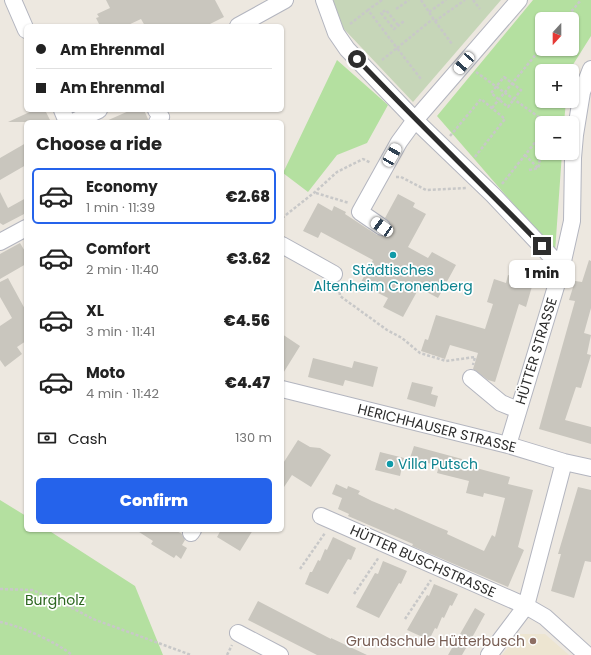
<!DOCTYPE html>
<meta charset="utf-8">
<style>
body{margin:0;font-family:Poppins,sans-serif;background:#f6f6f6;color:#222;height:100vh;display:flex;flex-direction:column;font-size:15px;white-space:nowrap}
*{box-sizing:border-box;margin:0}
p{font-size:13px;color:#767676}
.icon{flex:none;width:22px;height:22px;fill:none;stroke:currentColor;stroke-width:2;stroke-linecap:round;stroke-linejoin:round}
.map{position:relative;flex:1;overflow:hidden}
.sheet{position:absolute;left:24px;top:120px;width:260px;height:412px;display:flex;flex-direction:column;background:#fff;border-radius:6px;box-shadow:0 1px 3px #0004}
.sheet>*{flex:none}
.guide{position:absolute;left:24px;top:24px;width:260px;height:88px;border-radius:6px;box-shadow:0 1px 3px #0004;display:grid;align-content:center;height:88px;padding:0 12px;background:#fff}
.needle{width:26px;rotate:201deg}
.fabs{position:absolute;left:535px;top:12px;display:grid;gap:8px}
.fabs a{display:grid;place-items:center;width:44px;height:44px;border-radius:6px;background:#fff;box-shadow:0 1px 3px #0004;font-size:20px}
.end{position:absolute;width:18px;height:18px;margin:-9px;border:5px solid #2d2d2d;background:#fff;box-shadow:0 0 0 2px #fff}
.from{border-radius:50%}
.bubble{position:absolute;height:28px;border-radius:6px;background:#fff;box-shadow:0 1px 3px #0004;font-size:13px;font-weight:800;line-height:28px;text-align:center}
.car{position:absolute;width:12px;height:24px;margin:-12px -6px;border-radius:5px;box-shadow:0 0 3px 1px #0007;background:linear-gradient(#fff 24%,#345 0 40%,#fff 0 76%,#345 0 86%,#fff 0)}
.guide b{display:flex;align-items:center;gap:14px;height:38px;font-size:15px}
.guide b+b{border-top:1px solid #e0e0e0}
.guide i{width:10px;height:10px;background:#222}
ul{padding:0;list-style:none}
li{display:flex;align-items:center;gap:12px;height:56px;margin:0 8px 6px;padding:0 4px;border:2px solid transparent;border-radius:6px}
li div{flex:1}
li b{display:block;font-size:15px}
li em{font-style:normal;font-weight:800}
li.active{border-color:#2563eb}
li>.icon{width:36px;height:36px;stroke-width:1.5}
h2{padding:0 12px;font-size:18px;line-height:48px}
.pay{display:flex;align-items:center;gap:10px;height:44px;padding:0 12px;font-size:15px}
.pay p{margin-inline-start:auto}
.cta{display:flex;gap:8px;margin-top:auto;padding:8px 12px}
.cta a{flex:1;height:46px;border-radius:6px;background:#2563eb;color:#fff;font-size:16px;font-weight:800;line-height:46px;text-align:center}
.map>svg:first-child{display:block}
</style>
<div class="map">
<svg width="591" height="655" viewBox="0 0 591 655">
<rect width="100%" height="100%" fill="#ede8e0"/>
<!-- education -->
<path fill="#ede5d1" d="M519 634H545L569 655H502Z"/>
<!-- green -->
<path fill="#b4e0a0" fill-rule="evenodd" d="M533 0H591V36L569 71H542V101H566L564 123H542V153H562L555 252 437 116ZM542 19H572V49H542Z
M337 60 388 105 367 143 337 155 308 192 283 173Z
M0 500 26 516V530H48L135 586 163 655H0Z"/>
<!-- cemetery -->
<path fill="#c6d6b8" d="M333 0H501L413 102 343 28Z"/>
<!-- building -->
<path fill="#c9c6be" d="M106 0H215L224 17 206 26H145L141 19 126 26H100L96 18 99 17 97 14 110 8Z
M34 110H45L51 122H8Z
M131 110H144L148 119V122H104Z
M26 143V165L0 180V158Z
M0 192 8 208 26 198V213L3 225 0 223Z
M398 194 415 203 413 207 426 214 408 247 428 258 432 252 456 265 438 298 419 288 403 317 383 307 388 298 360 284 373 260 321 232 318 238 303 231 318 203 332 211 334 206 346 212 345 214 377 235 386 236 390 232 391 227 390 223 385 218Z
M20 243 26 253V264L0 279V254Z
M589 260 591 261V308L584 333 591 335 587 354 591 355 581 388 576 387 565 420 591 427V444L539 429 575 301 569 300 575 281 582 282Z
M508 275 533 283 526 307 519 304 495 382 488 380 473 369 478 353 450 345 445 359 421 351 425 339 428 340 436 315 485 329 493 304 487 302 494 279 506 283Z
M8 278 26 311V341L17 347 22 354 5 367 0 360V326L12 318 0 297V282Z
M282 334 300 346 282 375Z
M313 358 352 368 354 361 378 367 373 387 345 380 343 386 308 377Z
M412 382 433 387 431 394 438 396 435 407 407 399Z
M298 440 310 447 320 448 331 455 311 487 292 475 282 490V465Z
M414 446 462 459 461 464 510 477 508 484 533 490 518 547 524 550 508 587 412 546 413 544 348 516 349 514 338 509 342 498 332 494 336 484 347 489 348 486 360 491 358 494 372 501 394 510 395 508 436 526 448 531 447 534 484 551 492 535 495 537 505 498 484 493 483 497 466 493 469 481 437 473 439 466 410 458Z
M380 452 404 458 400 476 375 470Z
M578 487 591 490V562L585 561 574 598 551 591 561 554H558Z
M136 530H175L182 534 185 540 182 545 187 548 181 559 176 555 174 558 151 544 153 541Z
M221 530H253L240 551 217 537Z
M333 537 356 548 351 560 348 559 328 594 305 584 310 572H312L318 560 320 561 325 549 327 550Z
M383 561 407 571 401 584 399 583 379 618 356 607 375 573 378 574Z
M434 584 458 594 452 606 450 605 444 618 442 617 437 629 435 628 429 640 407 630 427 595 429 596Z
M258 601 331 639V638L367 655H317L248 620Z
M475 608 485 614 474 634 462 655H448Z"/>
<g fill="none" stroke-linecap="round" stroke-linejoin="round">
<defs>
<path id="minor" d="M13 0 26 30
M324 0 336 33 347 49 415 120 493 195 561 267
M238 26 285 0
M62 110 67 122
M156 110 161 117 157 122
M73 122 99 110
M382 227 360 212 399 142 415 120 519 0
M0 242 26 228
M282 245 334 274
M471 378 501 403 518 410
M282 389 508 445 564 462 591 468
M508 445 561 270 572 221 573 158 575 135 582 92 591 69
M321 516 526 606 545 617 587 655
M191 533 193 530
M238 633 280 655
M489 655 526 606 564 462"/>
</defs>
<!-- minor casing -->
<use href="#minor" stroke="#b3b5bf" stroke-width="18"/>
<!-- path -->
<path stroke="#c8c8c8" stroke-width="2.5" stroke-dasharray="3 2" stroke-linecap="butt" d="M382 0 368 10 397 48 434 18
M421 0 435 21 465 0
M473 0 480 9
M396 9 409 0
M429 12 446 0
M565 19 581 0
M435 21 452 44
M350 24 368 10
M398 25 386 10 381 13 394 29 404 21
M382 60 397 48 421 79
M476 72 547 123
M504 77 521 90 508 107 491 93Z
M492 108 542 47
M450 136 481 99 505 119 474 158
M525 155 538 168
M529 170 538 168 540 163 539 160
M396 177H401L426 190 466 188
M502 184 541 135 542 136
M316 193 349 203
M282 218 315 192 337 172 363 159 371 163
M339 287 340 296 387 330 402 338 420 353 446 361 475 357 473 365
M300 569 325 533
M0 589 32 590 59 601 93 619 191 655
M354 594 379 557
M405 619 431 580
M0 622C21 626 56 642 72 655
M227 655 232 645"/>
<!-- minor -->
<use href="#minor" stroke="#fff" stroke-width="16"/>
</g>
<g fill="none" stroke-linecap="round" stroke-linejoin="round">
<!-- route -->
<path stroke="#2d2d2d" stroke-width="5" d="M357 59C417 122 481 183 542 246"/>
</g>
<!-- markers -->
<g fill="#0f9aa8" stroke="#fff" stroke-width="1.5">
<circle cx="393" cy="255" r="4"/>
<circle cx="390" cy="464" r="4"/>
</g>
<circle fill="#8d6e63" stroke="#fff" stroke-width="1.5" cx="533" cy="641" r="4"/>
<g text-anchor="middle" stroke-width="3.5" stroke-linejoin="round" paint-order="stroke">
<!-- culture labels -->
<g font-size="14" fill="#0d838f" stroke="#fff">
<text x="393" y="275">Städtisches<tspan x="393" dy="16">Altenheim Cronenberg</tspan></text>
<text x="398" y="469" text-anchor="start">Villa Putsch</text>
</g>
<!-- street labels -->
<g font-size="14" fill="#2d2d2d" stroke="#fff">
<text transform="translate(536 351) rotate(-73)" y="5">HÜTTER STRASSE</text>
<text transform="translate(437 428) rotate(14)" y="5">HERICHHAUSER STRASSE</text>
<text transform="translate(423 561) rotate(24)" y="5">HÜTTER BUSCHSTRASSE</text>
</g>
<!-- park labels -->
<g font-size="14" fill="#2c671f" stroke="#fff">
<text x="55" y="605">Burgholz</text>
</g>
<!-- education labels -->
<g font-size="14" fill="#785e54" stroke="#fff" text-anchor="end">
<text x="525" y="646">Grundschule Hütterbusch</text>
</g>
</g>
</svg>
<div class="fabs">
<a><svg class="needle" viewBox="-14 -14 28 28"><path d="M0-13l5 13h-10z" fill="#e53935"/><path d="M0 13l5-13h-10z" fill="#767676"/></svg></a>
<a>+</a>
<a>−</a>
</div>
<i class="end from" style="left:357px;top:59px"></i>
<i class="end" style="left:542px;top:246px"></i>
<div class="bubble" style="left:509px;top:260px;width:66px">1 min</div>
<i class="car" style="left:464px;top:63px;rotate:221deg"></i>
<i class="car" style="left:392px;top:155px;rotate:30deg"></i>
<i class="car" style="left:382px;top:227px;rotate:305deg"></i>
<div class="guide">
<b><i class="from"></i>Am Ehrenmal</b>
<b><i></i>Am Ehrenmal</b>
</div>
<section class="sheet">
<h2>Choose a ride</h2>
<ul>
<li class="active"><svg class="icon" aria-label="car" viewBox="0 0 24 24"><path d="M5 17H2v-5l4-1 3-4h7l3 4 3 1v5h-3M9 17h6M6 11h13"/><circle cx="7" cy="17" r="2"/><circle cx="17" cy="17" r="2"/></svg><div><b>Economy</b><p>1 min · 11:39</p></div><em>€2.68</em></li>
<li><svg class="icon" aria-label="car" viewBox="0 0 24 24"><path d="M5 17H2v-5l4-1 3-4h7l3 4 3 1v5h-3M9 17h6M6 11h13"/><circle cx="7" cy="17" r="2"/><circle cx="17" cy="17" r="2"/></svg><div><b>Comfort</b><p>2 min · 11:40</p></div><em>€3.62</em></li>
<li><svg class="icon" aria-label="car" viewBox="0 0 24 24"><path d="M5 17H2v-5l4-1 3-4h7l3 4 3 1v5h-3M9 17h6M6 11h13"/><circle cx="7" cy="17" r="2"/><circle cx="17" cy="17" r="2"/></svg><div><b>XL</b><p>3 min · 11:41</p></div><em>€4.56</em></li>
<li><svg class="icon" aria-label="car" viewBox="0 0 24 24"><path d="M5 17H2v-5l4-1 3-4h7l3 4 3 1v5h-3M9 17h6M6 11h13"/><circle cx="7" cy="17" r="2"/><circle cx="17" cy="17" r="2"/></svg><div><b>Moto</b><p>4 min · 11:42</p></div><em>€4.47</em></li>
</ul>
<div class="pay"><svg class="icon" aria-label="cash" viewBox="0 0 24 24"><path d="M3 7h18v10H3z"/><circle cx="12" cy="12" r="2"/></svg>Cash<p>130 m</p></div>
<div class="cta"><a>Confirm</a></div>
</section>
</div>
